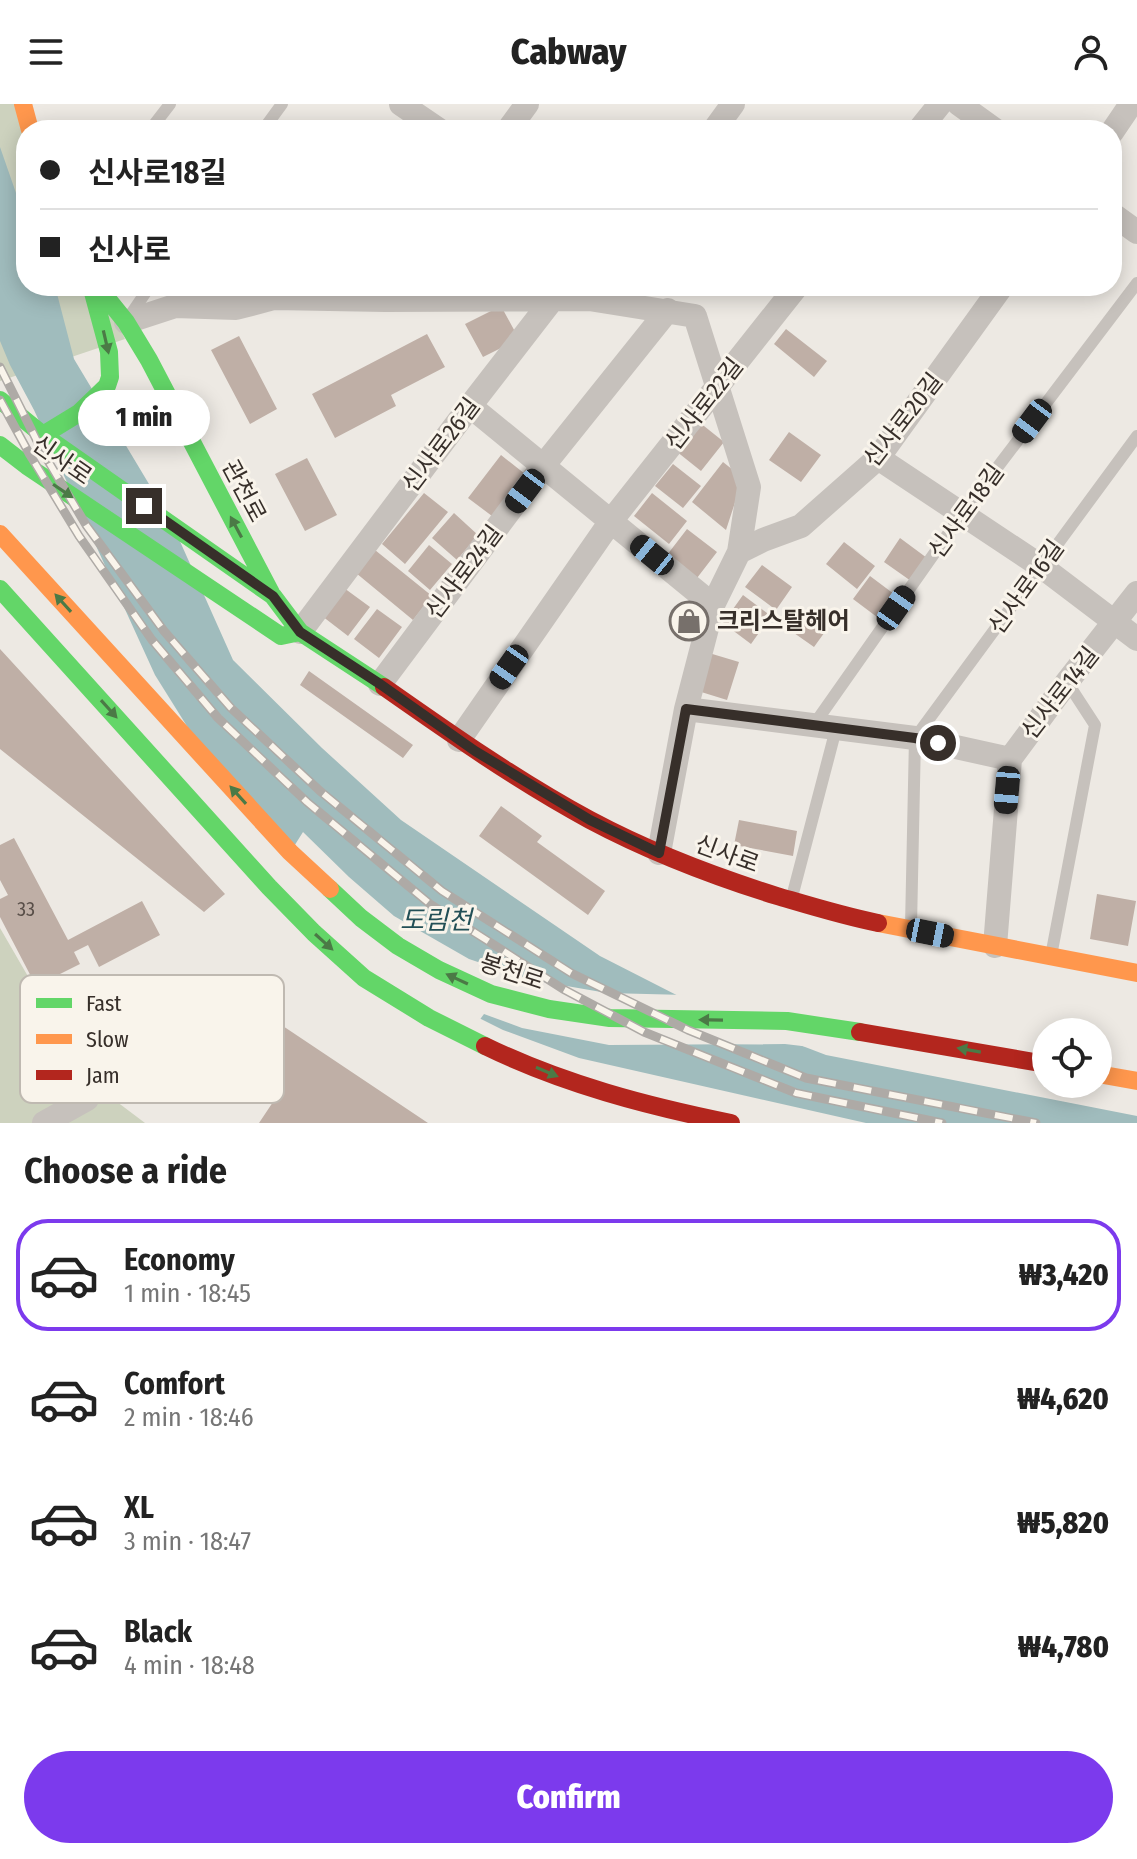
<!DOCTYPE html>
<meta charset="utf-8">
<style>
body{margin:0;font-family:"Fira Sans Condensed","Noto Sans KR",sans-serif;background:#f2f2f2;color:#222;height:100vh;display:flex;flex-direction:column;font-size:30px;white-space:nowrap}
*{box-sizing:border-box;margin:0}
p{font-size:26px;color:#767676}
.icon{flex:none;width:44px;height:44px;fill:none;stroke:currentColor;stroke-width:2;stroke-linecap:round;stroke-linejoin:round}
.map{position:relative;height:1019px;overflow:hidden}
.panel{display:flex;flex-direction:column;background:#fff;flex:1}
.panel>*{flex:none}
.banner{position:absolute;left:16px;top:16px;width:1106px;height:176px;border-radius:32px;box-shadow:0 4px 20px #0003;display:grid;align-content:center;height:176px;padding:0 24px;background:#fff}
.tools{position:absolute;left:1032px;top:914px;display:grid;gap:16px}
.tools a{display:grid;place-items:center;width:80px;height:80px;border-radius:50%;background:#fff;box-shadow:0 4px 20px #0003;font-size:40px}
.end{position:absolute;width:36px;height:36px;margin:-18px;border:10px solid #372f2a;background:#fff;box-shadow:0 0 0 4px #fff}
.from{border-radius:50%}
.bubble{position:absolute;height:56px;border-radius:28px;background:#fff;box-shadow:0 4px 20px #0003;font-size:26px;font-weight:800;line-height:56px;text-align:center}
.car{position:absolute;width:24px;height:48px;margin:-24px -12px;border-radius:10px;box-shadow:0 0 6px 2px #0007;background:linear-gradient(#222 24%,#8ab4d8 0 40%,#222 0 76%,#8ab4d8 0 86%,#222 0)}
.banner b{display:flex;align-items:center;gap:28px;height:76px;font-size:30px}
.banner b+b{border-top:2px solid #e0e0e0}
.banner i{width:20px;height:20px;background:#222}
ul{padding:0;list-style:none}
li{display:flex;align-items:center;gap:24px;height:112px;margin:0 16px 12px;padding:0 8px;border:4px solid transparent;border-radius:32px}
li div{flex:1}
li b{display:block;font-size:30px}
li em{font-style:normal;font-weight:800}
li.current{border-color:#7c3aed}
li>.icon{width:72px;height:72px;stroke-width:1.5}
h2{padding:0 24px;font-size:36px;line-height:96px}
.action{display:flex;gap:16px;margin-top:auto;padding:16px 24px}
.action a{flex:1;height:92px;border-radius:48px;background:#7c3aed;color:#fff;font-size:32px;font-weight:800;line-height:92px;text-align:center}
header{display:flex;justify-content:space-between;align-items:center;height:104px;padding:0 24px;background:#fff;font-size:36px;font-weight:800}
.map>svg:first-child{display:block}
</style>
<header><svg class="icon" aria-label="menu" viewBox="0 0 24 24"><path d="M4 6h16M4 12h16M4 18h16"/></svg>Cabway<svg class="icon" aria-label="person" viewBox="0 0 24 24"><circle cx="12" cy="8" r="4"/><path d="M4 21q1-7 8-7t8 7"/></svg></header>
<div class="map">
<svg width="1137" height="1019" viewBox="0 0 1137 1019">
<rect width="100%" height="100%" fill="#ede9e3"/>
<!-- green -->
<path fill="#cdd2be" d="M0 0H16L26 31V182H100L125 235 0 277Z
M0 824 88 976 145 1019H0Z"/>
<!-- water -->
<path fill="#a0bcbd" d="M0 43 16 89 26 111V182H55L74 255 170 415 233 556 322 644 401 716 600 852 700 903 826 951 1137 1012V1019H866L579 954 503 926 441 895 205 651 155 571 34 306 10 261 0 237Z"/>
<!-- pier -->
<path fill="#ede9e3" d="M303 728 349 773 394 812 469 855 532 876 607 889 686 891 702 899 819 944 785 940 609 941 522 924 484 910 478 918 439 898 381 859 329 814 281 763Z"/>
<!-- building -->
<path fill="#bfafa6" d="M501 202 519 235 483 253 465 220Z
M786 225 827 257 814 273 774 240Z
M427 230 445 263 391 291 396 302 335 334 312 290Z
M239 232 277 305 250 320 211 246Z
M699 318 724 338 701 367 676 347Z
M789 328 821 351 801 378 769 356Z
M501 351 525 370 492 412 468 394Z
M307 354 337 411 305 427 275 370Z
M723 358 743 374 726 426 692 398Z
M673 360 701 382 683 404 655 382Z
M424 389 448 408 405 460 382 440Z
M652 389 687 417 669 440 634 412Z
M454 409 478 431 457 456 432 434Z
M687 425 717 448 697 474 667 451Z
M900 434 927 454 911 477 884 458Z
M844 438 875 462 857 485 826 460Z
M429 441 452 460 430 486 408 467Z
M375 446 432 492 413 516 356 469Z
M762 461 792 483 776 506 745 483Z
M870 472 894 490 877 513 853 495Z
M344 484 370 503 348 532 322 512Z
M743 491 771 512 751 540 723 519Z
M797 504 827 525 814 543 784 522Z
M377 505 402 523 379 554 354 535Z
M0 545 225 790 204 808 0 645Z
M709 549 739 558 727 596 698 587Z
M309 567 413 641 403 654 300 581Z
M501 702 542 732 537 738 605 787 588 811 479 732Z
M739 716 797 727 793 752 734 741Z
M14 734 68 836 142 797 160 831 99 863 88 841 74 848 80 860 36 882 0 813V795L8 791 0 776V741Z
M1097 790 1136 797 1128 842 1090 835Z
M253 902 428 1019H259L283 983 225 944Z"/>
<g fill="none" stroke-linecap="round" stroke-linejoin="round">
<!-- lane -->
<path stroke="#c6c1bc" stroke-width="12" d="M150 26 170 0
M263 26 282 0
M127 216 150 182
M813 622 962 410 1137 179
M792 793 836 625
M911 822 915 634 1137 332
M1051 852 1095 621 1067 578"/>
<!-- street -->
<path stroke="#c6c1bc" stroke-width="24" d="M401 0 439 26
M959 0 995 26
M508 26 527 0
M714 26 733 0
M919 26 940 0
M1112 28 1131 0
M1112 110 1137 128
M126 218 175 202 236 204 274 194 385 196 589 195 695 212 749 383 739 448 713 501 686 605 659 749
M470 302 713 501
M878 354 1042 463 1137 535
M739 448 763 436 801 422 878 354 1002 182
M300 528 470 302 552 196
M380 580 543 362 668 206
M686 605 915 634 1010 655
M459 636 611 417 797 182
M995 842 1010 655 1067 578 1137 489
M44 1019 87 995"/>
<!-- fast -->
<path stroke="#63d668" stroke-width="18" d="M97 182 126 218 149 256 271 489
M0 296 43 331 273 492 300 528 384 583
M43 331 79 309 107 282 110 273 109 248 92 185
M0 341 27 362 281 532 300 528
M0 485 269 783 314 829 364 874 429 914 485 942
M330 785 361 814 398 842 439 866 491 890 549 905 610 914 787 917 860 928"/>
<!-- slow -->
<path stroke="#ff974d" stroke-width="18" d="M23 0 30 26
M0 430 290 748 330 785
M878 819 1137 869
M1098 970 1137 977"/>
<!-- jam -->
<path stroke="#b3261e" stroke-width="18" d="M384 583C451 630 518 677 590 716 650 748 713 772 777 792 811 802 843 812 878 819
M860 928 1046 960
M485 942C563 980 647 1002 731 1019"/>
<defs>
<path id="rail" d="M0 263 41 345 86 421 164 527 231 604 320 687 442 787 571 869 688 926 806 974 1036 1019
M0 296 30 351 79 432 152 536 218 614 307 698 430 800 563 885 644 928 796 989 942 1019"/>
</defs>
<!-- rail casing -->
<use href="#rail" stroke="#aeaaa6" stroke-width="9"/>
<!-- rail -->
<use href="#rail" stroke="#f9f4eb" stroke-width="6" stroke-dasharray="18" stroke-linecap="butt"/>
</g>
<!-- one-way arrows -->
<defs><path id="oneway-solid" d="M-6-.8H1V-3.2L6.5 0L1 3.2V.8H-6Z" transform="scale(2)"/></defs>
<g fill="#4b7a46">
<use href="#oneway-solid" transform="translate(106 238) rotate(77)"/>
<use href="#oneway-solid" transform="translate(63 387) rotate(34)"/>
<use href="#oneway-solid" transform="translate(236 423) rotate(-118)"/>
<use href="#oneway-solid" transform="translate(63 499) rotate(-132)"/>
<use href="#oneway-solid" transform="translate(109 605) rotate(48)"/>
<use href="#oneway-solid" transform="translate(238 691) rotate(-132)"/>
<use href="#oneway-solid" transform="translate(324 838) rotate(42)"/>
<use href="#oneway-solid" transform="translate(457 875) rotate(-155)"/>
<use href="#oneway-solid" transform="translate(711 916) rotate(-179)"/>
<use href="#oneway-solid" transform="translate(969 946) rotate(-170)"/>
<use href="#oneway-solid" transform="translate(547 968) rotate(23)"/>
</g>
<g fill="none" stroke-linecap="round" stroke-linejoin="round">
<!-- route -->
<path stroke="#372f2a" stroke-width="10" d="M144 402 273 492 300 528 380 580 475 647 590 716 659 749 686 605 915 634 938 639"/>
</g>
<!-- icons -->
<defs>
<symbol id="shop-ring" viewBox="-11 -11 22 22"><circle r="9.5" fill="#f9f4eb" stroke="#77706b" stroke-width="1.5"/><path d="M-5-2.5h2.3a2.7 3.5 0 0 1 5.4 0H5L5.5 6h-11ZM-1.5-2.5h3a1.5 2.3 0 0 0-3 0Z" fill="#77706b"/></symbol>
</defs>
<g fill-rule="evenodd">
<use href="#shop-ring" x="667" y="495" width="44" height="44"/>
</g>
<g text-anchor="middle" stroke-width="6" stroke-linejoin="round" paint-order="stroke">
<!-- number labels -->
<g font-size="20" fill="#594f49">
<text x="26" y="812">33</text>
</g>
<!-- street labels -->
<g font-size="24" fill="#372f2a" stroke="#f9f4eb">
<text transform="translate(704 300) rotate(-52)" y="8">신사로22길</text>
<text transform="translate(903 316) rotate(-52)" y="8">신사로20길</text>
<text transform="translate(441 341) rotate(-53)" y="8">신사로26길</text>
<text transform="translate(62 356) rotate(35)" y="8">신사로</text>
<text transform="translate(244 387) rotate(62)" y="8">관천로</text>
<text transform="translate(966 407) rotate(-54)" y="8">신사로18길</text>
<text transform="translate(464 468) rotate(-53)" y="8">신사로24길</text>
<text transform="translate(1026 483) rotate(-54)" y="8">신사로16길</text>
<text transform="translate(1060 589) rotate(-52)" y="8">신사로14길</text>
<text transform="translate(727 750) rotate(20)" y="8">신사로</text>
<text transform="translate(512 868) rotate(18)" y="8">봉천로</text>
</g>
<!-- poi labels -->
<g font-size="24" font-weight="bold" fill="#372f2a" stroke="#f9f4eb" text-anchor="start">
<text x="717" y="525">크리스탈헤어</text>
</g>
<!-- water labels -->
<g font-size="26" font-style="italic" fill="#224f56" stroke="#f9f4eb">
<text x="436" y="825">도림천</text>
</g>
</g>
<!-- legend -->
<rect x="20" y="871" width="264" height="128" rx="12" fill="#f9f4eb" stroke="#bfb9b1" stroke-width="2"/>
<rect x="36" y="894" width="36" height="10" fill="#63d668"/>
<rect x="36" y="930" width="36" height="10" fill="#ff974d"/>
<rect x="36" y="966" width="36" height="10" fill="#b3261e"/>
<g font-size="22" fill="#372f2a">
<text x="86" y="907">Fast</text>
<text x="86" y="943">Slow</text>
<text x="86" y="979">Jam</text>
</g>
</svg>
<div class="tools">
<a><svg class="icon" aria-label="locate" viewBox="0 0 24 24"><circle cx="12" cy="12" r="6"/><path d="M12 2v4M12 18v4M2 12h4M18 12h4"/></svg></a>
</div>
<i class="end from" style="left:938px;top:639px"></i>
<i class="end" style="left:144px;top:402px"></i>
<div class="bubble" style="left:78px;top:286px;width:132px">1 min</div>
<i class="car" style="left:1032px;top:317px;rotate:217deg"></i>
<i class="car" style="left:525px;top:387px;rotate:217deg"></i>
<i class="car" style="left:652px;top:451px;rotate:309deg"></i>
<i class="car" style="left:896px;top:504px;rotate:35deg"></i>
<i class="car" style="left:509px;top:563px;rotate:215deg"></i>
<i class="car" style="left:1007px;top:686px;rotate:185deg"></i>
<i class="car" style="left:930px;top:829px;rotate:101deg"></i>
<div class="banner">
<b><i class="from"></i>신사로18길</b>
<b><i></i>신사로</b>
</div>
</div>
<section class="panel">
<h2>Choose a ride</h2>
<ul>
<li class="current"><svg class="icon" aria-label="car" viewBox="0 0 24 24"><path d="M5 17H2v-5l4-1 3-4h7l3 4 3 1v5h-3M9 17h6M6 11h13"/><circle cx="7" cy="17" r="2"/><circle cx="17" cy="17" r="2"/></svg><div><b>Economy</b><p>1 min · 18:45</p></div><em>₩3,420</em></li>
<li><svg class="icon" aria-label="car" viewBox="0 0 24 24"><path d="M5 17H2v-5l4-1 3-4h7l3 4 3 1v5h-3M9 17h6M6 11h13"/><circle cx="7" cy="17" r="2"/><circle cx="17" cy="17" r="2"/></svg><div><b>Comfort</b><p>2 min · 18:46</p></div><em>₩4,620</em></li>
<li><svg class="icon" aria-label="car" viewBox="0 0 24 24"><path d="M5 17H2v-5l4-1 3-4h7l3 4 3 1v5h-3M9 17h6M6 11h13"/><circle cx="7" cy="17" r="2"/><circle cx="17" cy="17" r="2"/></svg><div><b>XL</b><p>3 min · 18:47</p></div><em>₩5,820</em></li>
<li><svg class="icon" aria-label="car" viewBox="0 0 24 24"><path d="M5 17H2v-5l4-1 3-4h7l3 4 3 1v5h-3M9 17h6M6 11h13"/><circle cx="7" cy="17" r="2"/><circle cx="17" cy="17" r="2"/></svg><div><b>Black</b><p>4 min · 18:48</p></div><em>₩4,780</em></li>
</ul>
<div class="action"><a>Confirm</a></div>
</section>
